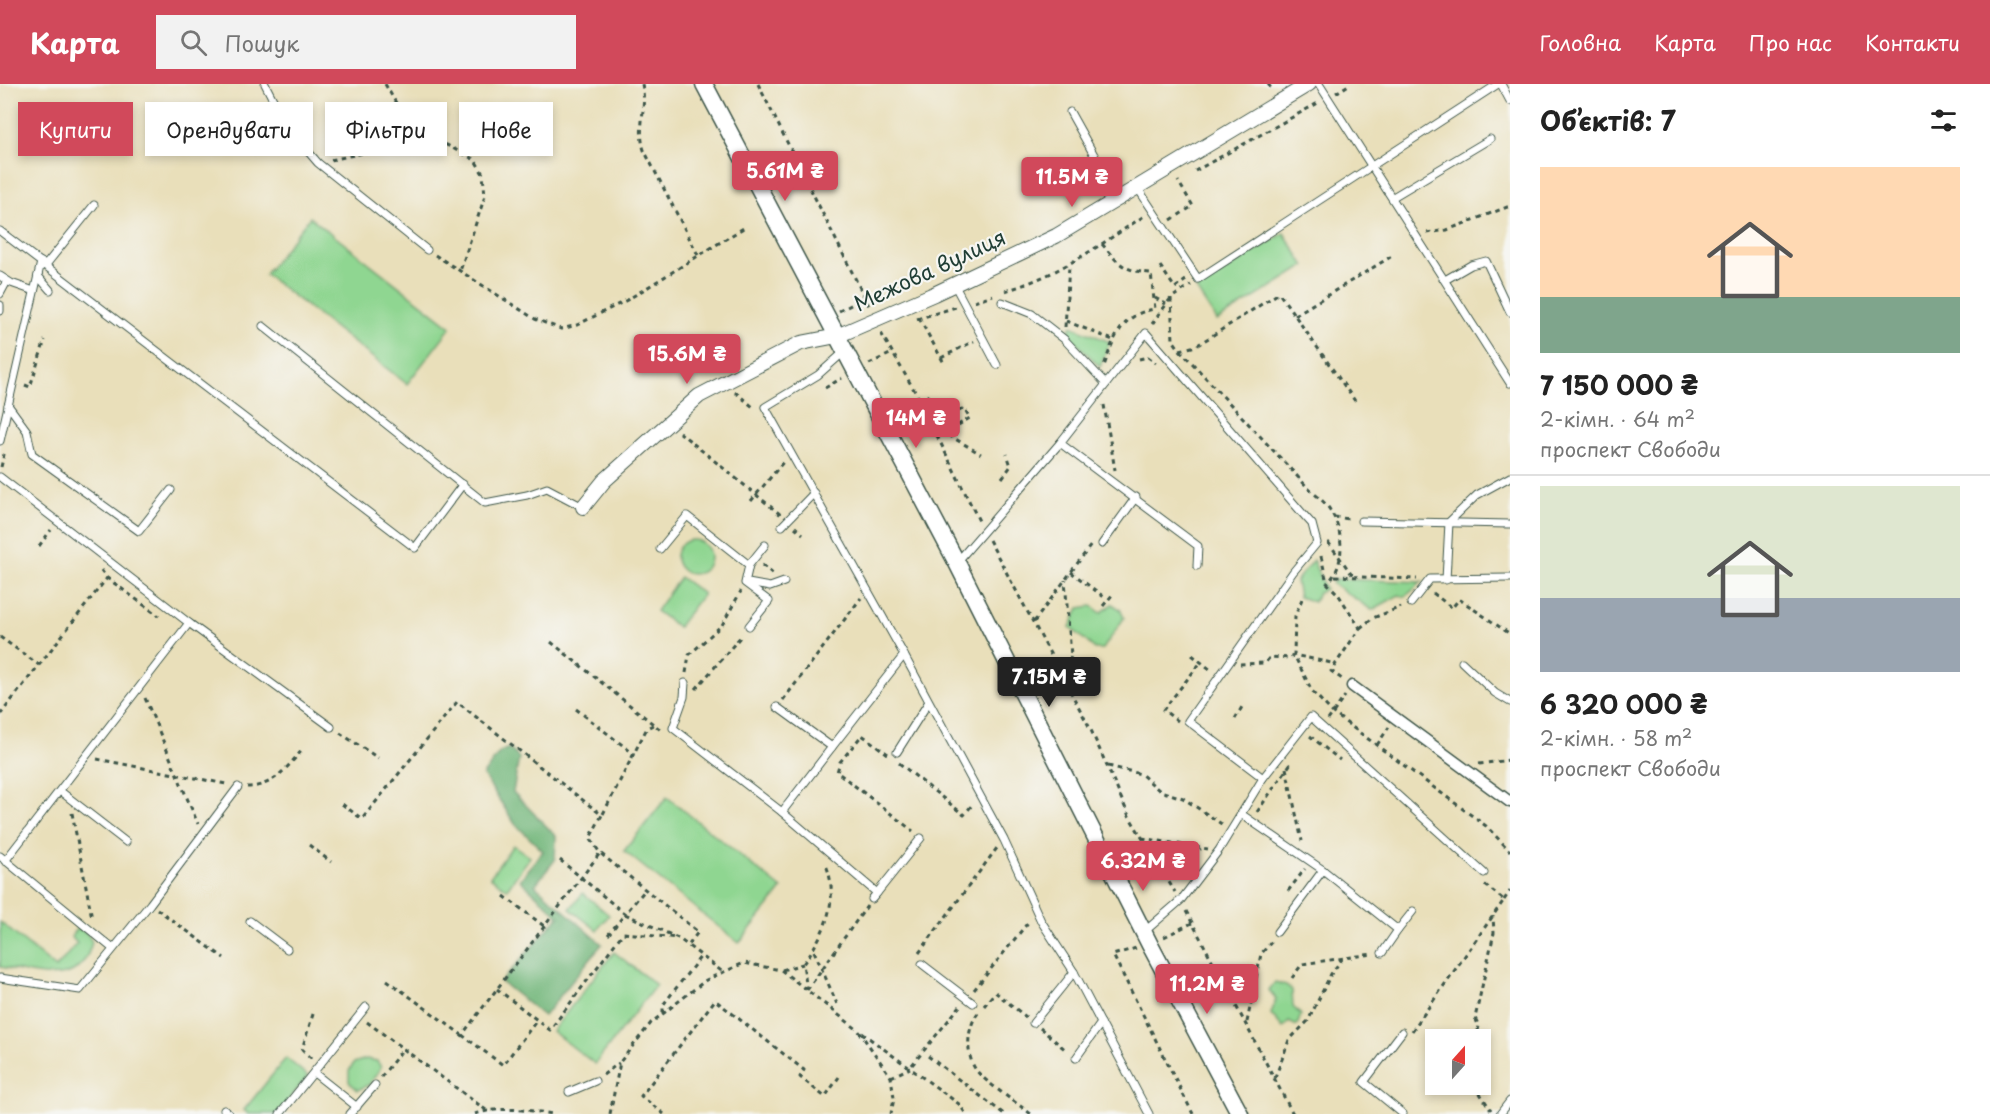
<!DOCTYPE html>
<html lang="uk">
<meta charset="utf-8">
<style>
:root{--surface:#fff;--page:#f2f2f2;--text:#222;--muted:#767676;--line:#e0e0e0;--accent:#d1495b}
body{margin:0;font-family:"Playpen Sans",sans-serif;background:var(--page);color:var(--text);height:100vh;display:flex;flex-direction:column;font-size:22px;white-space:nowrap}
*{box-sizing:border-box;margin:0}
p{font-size:20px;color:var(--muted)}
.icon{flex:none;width:33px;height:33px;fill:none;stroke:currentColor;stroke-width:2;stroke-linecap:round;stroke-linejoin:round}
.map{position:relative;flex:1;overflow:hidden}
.side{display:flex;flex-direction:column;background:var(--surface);width:480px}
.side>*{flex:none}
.hud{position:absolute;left:18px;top:18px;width:570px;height:54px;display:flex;gap:12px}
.needle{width:39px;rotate:21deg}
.controls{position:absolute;left:1425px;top:945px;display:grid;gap:12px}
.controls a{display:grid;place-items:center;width:66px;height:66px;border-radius:0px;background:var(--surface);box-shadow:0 3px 9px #0003;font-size:30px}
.price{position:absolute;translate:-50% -51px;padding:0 14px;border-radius:6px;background:var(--accent);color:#fff;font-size:20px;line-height:39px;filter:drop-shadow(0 2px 3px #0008)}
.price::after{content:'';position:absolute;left:50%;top:36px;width:18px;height:14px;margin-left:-9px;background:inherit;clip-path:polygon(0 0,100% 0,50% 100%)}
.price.current{background:#222;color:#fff}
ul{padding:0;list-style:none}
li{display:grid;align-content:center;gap:12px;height:318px;padding:0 30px}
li+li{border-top:2px solid var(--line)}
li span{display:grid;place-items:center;height:186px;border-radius:0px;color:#555}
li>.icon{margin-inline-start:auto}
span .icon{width:108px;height:108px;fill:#fffc;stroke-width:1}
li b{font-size:26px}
h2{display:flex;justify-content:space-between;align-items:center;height:72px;padding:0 30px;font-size:26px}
.pill{padding:0 21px;border-radius:0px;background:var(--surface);box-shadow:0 3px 9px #0003;font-size:21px;line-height:54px}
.pill.current{background:var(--accent);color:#fff}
header{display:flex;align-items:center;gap:36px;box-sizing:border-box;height:84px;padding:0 30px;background:var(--accent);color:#fff}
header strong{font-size:28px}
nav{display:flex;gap:33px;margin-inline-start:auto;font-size:21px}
.search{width:420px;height:54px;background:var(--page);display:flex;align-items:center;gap:15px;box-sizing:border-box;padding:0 21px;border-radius:0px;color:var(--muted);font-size:22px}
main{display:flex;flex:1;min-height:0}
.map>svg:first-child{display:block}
.green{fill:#8fd691;stroke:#578a62;stroke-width:1.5}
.forest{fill:#73b77b;stroke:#497a58;stroke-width:1.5}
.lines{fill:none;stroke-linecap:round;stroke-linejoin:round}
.service-casing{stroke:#3d5548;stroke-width:9}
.pedestrian-casing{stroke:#3d5548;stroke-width:13}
.minor-casing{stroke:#3d5548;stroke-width:16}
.tertiary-casing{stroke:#3d5548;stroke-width:19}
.path{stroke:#3d5548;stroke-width:3;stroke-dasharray:4.5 4.5;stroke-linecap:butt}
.service{stroke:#fff;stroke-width:7}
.pedestrian{stroke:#fff;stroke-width:10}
.minor{stroke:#fff;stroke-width:14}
.tertiary{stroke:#fff;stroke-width:16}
.labels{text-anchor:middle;stroke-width:4.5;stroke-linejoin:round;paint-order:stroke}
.street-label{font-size:21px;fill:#1f3d34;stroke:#f6f6f2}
</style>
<header>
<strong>Карта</strong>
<div class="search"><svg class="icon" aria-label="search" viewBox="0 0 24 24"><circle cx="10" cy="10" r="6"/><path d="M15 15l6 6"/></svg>Пошук</div>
<nav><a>Головна</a><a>Карта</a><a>Про нас</a><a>Контакти</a></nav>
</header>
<main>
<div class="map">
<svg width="1510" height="1030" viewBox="0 0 1510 1030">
<rect width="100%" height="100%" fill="#f6f6f2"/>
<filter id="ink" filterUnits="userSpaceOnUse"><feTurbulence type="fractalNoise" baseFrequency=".0167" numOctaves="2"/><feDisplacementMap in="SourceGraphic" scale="12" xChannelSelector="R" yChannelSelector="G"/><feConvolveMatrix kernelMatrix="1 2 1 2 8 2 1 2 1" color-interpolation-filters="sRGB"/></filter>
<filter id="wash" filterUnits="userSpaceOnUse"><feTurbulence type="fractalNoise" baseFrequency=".008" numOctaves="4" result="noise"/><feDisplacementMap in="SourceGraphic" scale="24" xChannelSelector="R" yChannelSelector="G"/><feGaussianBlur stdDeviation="1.35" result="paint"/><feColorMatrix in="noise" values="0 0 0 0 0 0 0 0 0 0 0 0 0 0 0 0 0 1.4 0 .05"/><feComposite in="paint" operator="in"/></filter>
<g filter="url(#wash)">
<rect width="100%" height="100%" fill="#e9dfba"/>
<g class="green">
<polygon points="310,133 451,243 407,300 265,190"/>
<polygon points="1284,149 1305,182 1217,237 1196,205"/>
<polygon points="1071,242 1110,258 1100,283 1068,250"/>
<circle cx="693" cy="473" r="17"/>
<polygon points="1313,476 1325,505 1318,509 1314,518 1299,513 1296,497"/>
<polygon points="680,493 703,510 678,543 656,527"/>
<polygon points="1336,495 1422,498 1405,513 1399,511 1372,526 1332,499"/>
<polygon points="1112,520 1120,525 1124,534 1103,565 1095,565 1070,543 1079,524 1092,522 1101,529"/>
<polygon points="667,713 782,805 739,859 624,767"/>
<polygon points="513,761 530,773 507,805 490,793"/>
<polygon points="583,809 609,831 597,846 570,825"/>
<path d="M0 838 56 884 77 859 71 853 78 844 87 849 92 858C80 908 37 889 0 883Z"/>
<polygon points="614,868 656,901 595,980 552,947"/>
<polygon points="1275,898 1286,901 1292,906 1293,923 1301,931 1297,942 1289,938 1283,944 1271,930 1276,915 1269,906"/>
<polygon points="286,974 308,992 277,1030 248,1030 244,1026"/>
<polygon points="366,975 377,977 381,983 370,1000 358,1006 349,998 349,987 354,979"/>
</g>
<polygon class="forest" points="509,664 519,674 513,708 556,752 555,776 535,801 602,860 544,932 501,898 559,832 520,796 543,767 515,740 483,691 500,668"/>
</g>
<g filter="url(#ink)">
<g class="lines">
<g class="service-casing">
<g id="service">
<polyline points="265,0 287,43 318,79 427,166"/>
<polyline points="1319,0 1510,299"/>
<polyline points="1501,0 1510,17"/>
<polyline points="1070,28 1118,114"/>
<polyline points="1137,103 1198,195 1498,0"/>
<polyline points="1393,113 1490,55"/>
<polyline points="0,147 415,464 463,400"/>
<polyline points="45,182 94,121"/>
<polyline points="0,192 11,199 34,207"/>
<polyline points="38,192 50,206"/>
<polyline points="1445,196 1471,181 1486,177 1510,228"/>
<polyline points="954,200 997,281"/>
<polyline points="0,210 7,197"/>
<polyline points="1002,218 1032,230 1064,255 1106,300"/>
<polyline points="0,221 0,227"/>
<polyline points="263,242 485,419 527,411 547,404 583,423"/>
<polyline points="845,267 818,291 765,323 904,571 1004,756 1041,837 1074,888 1149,1030"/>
<polyline points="8,321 27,347 32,370 139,447 171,406"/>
<polyline points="0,357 41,178"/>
<polyline points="1060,359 1198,462 1197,482"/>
<polyline points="0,393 189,539 331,643"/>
<polyline points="1361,437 1510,440"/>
<polyline points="782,442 814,409"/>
<polyline points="1102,460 1136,413"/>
<polyline points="660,465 687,432 749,481"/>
<polyline points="958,477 1060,359 1146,249 1303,430 1312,440 1317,459 1293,488 1188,637 1263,694"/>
<polyline points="1446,496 1449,438 1477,411 1510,393"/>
<polyline points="748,499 770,503 784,498"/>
<polyline points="1411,519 1430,495 1510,494"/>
<polyline points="749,542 769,517 745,499 749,481 765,461"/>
<polyline points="1462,578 1495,609 1510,618"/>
<polyline points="685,599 684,613 673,644 782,728"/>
<polyline points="777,623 832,663 904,571"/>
<polyline points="832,663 782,728 877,809 872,815"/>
<polyline points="897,668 928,619"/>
<polyline points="60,707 126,758"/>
<polyline points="1241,730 1323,786 1398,846 1413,827"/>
<polyline points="0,772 112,864"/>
<polyline points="5,777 189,539"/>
<polyline points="877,809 921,754"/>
<polyline points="250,837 287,865"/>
<polyline points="1144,848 1181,816 1219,766 1263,694 1311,633 1484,789"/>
<polyline points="1277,848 1323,786"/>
<polyline points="1382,869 1398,846"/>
<polyline points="922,880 973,919"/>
<polyline points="0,894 80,906 150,820 238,703"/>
<polyline points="1033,939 1074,888"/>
<polyline points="1402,948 1364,998 1403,1030"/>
<polyline points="1076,974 1101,939"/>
<polyline points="314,989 357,1023"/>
<polyline points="569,1008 595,997"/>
<polyline points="224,1026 229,1030"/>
<polyline points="280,1030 366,923"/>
<polyline points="350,1030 375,1001"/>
<polyline points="1500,1030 1510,1017"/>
</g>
</g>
<g class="pedestrian-casing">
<polyline id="pedestrian" points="1352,602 1510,718"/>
</g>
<g class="minor-casing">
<polyline id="minor" points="583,423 604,397 699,312 801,259 837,252 934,210 1056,152 1309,0"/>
</g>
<g class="tertiary-casing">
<polyline id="tertiary" points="704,0 957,479 1150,861 1240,1030"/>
</g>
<g class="path">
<polyline points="385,0 418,57"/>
<path d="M642 0C647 25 637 44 644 66L698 171"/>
<polyline points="758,0 870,224"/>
<polyline points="1268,0 1273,7"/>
<polyline points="1336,9 1350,0"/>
<polyline points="331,76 418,57 441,58 475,76 483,90 485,112 460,187"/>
<polyline points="1195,87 1318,19"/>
<polyline points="1171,136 1193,122 1178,97"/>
<polyline points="1427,149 1447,146 1510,122"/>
<path d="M1102 160C1119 180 1123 187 1151 189L1155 225C1122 230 1114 253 1104 282"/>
<polyline points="435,171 535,235 561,245 577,241 627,216 745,143"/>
<polyline points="1160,182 1175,204 1186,196"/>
<path d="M1005 207C1059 191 1097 163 1144 132"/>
<polyline points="1155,214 1166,220"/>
<path d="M1171 214 1173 256 1180 266 1310 406C1317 412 1325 418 1330 426 1344 446 1346 483 1327 499"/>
<polyline points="974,217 993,211"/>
<polyline points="839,227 865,214"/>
<polyline points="1295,231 1392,172"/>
<polyline points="919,234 944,279"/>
<polyline points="917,235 956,223"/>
<polyline points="1066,237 1113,256"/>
<polyline points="1152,240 1171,214 1191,201"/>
<polyline points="1065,243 1069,182"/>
<polyline points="881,249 917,311 979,437"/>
<polyline points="1180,266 1196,262 1279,209 1355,317"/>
<polyline points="941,274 974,257"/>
<polyline points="1139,275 1148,273 1156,279"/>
<polyline points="869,280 892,269"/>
<polyline points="25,301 30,303 45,256"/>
<polyline points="825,304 842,294"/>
<polyline points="735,308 753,323"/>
<polyline points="919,316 929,311"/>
<polyline points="1104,321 1115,386"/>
<polyline points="933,342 981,370"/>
<polyline points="940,344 943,336 964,324 970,334 946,348"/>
<polyline points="679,348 781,431"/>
<polyline points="1,383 5,366"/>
<polyline points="1002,394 1011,382 1007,370"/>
<polyline points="751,417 784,377"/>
<polyline points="1334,433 1350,435"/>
<polyline points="795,443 803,450"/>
<polyline points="989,456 1091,646 1129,732 1175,808"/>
<polyline points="1328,458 1354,493"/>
<polyline points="39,462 51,446"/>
<polyline points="1321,472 1327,499 1338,510 1360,544 1331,587 1342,595"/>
<polyline points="762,481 773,490"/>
<polyline points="101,486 107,494 159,532"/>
<polyline points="1071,488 1104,513"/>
<polyline points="1335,492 1417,495"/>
<polyline points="1433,509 1452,524 1459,515 1510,550"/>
<polyline points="1302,515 1295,532 1294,571 1336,580"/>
<polyline points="1103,522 1113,510"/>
<polyline points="1034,538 1091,461"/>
<polyline points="1360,544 1373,534 1401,523"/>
<polyline points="0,553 39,581"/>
<polyline points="551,558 662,647"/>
<polyline points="1192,571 1211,586"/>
<polyline points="1240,580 1265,579 1270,573 1290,574 1294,571 1312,607 1333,629 1486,742 1510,767"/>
<polyline points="686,589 689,571 722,541 741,507"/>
<polyline points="1065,595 1071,572 1065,496"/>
<polyline points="696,605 742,551"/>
<polyline points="145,614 198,740"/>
<polyline points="783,616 861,514"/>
<polyline points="576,625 634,670"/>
<polyline points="0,631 107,494"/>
<polyline points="1235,635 1242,623"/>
<polyline points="1328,636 1345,612"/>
<polyline points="1178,637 1163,626 1201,578"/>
<polyline points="340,649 378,674"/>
<polyline points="1310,652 1340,676"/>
<polyline points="1377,661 1389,643"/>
<polyline points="888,670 862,651 840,678 837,688 913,747"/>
<polyline points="97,675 226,700"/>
<polyline points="899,679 964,731 972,721"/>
<polyline points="1479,680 1510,676"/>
<polyline points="1108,682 1141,690 1160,707 1183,714 1223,741"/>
<polyline points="1286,684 1302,757"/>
<path d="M247 703C274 703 287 683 304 664"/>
<polyline points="342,720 362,735 457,618 602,731 590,754 600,769 698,848 688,862"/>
<polyline points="1257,728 1291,679"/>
<polyline points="72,729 92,834"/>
<polyline points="603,730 647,644 653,641"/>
<polyline points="1142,754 1208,765"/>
<polyline points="309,761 331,778"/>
<polyline points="560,776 625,830 645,806"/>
<polyline points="1160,786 1201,765"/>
<polyline points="1288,807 1305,785"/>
<polyline points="504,812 544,842"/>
<polyline points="1504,816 1510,807"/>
<polyline points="157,825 224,874"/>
<polyline points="1186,827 1293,1030"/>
<polyline points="608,851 625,830 678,854 724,889"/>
<polyline points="1164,853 1192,839"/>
<polyline points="1136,864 1113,871 1193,1030"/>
<polyline points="814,867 837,920"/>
<polyline points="919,869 997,764"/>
<polyline points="782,886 803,880"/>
<polyline points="1292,894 1302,880 1373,870"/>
<polyline points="387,896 462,951 600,769"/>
<polyline points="497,905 550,946 623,849 678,854"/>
<path d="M807 906 803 880C824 851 840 816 826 781"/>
<polyline points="807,906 867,822"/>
<polyline points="974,906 1030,836"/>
<polyline points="984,922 995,908 1026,933"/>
<polyline points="663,929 663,921 701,872"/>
<path d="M978 929C967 943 965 970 976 986 986 999 1017 1019 1031 1030"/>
<polyline points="367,938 486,1026"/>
<polyline points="1247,938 1261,870 1272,857"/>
<polyline points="1040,944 1067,967"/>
<polyline points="1412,947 1504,816 1484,800"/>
<polyline points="862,949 959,1020 966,1030"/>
<polyline points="462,951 503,981 537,936"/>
<polyline points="1476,956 1479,942 1475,934 1494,849 1493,832"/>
<polyline points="928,972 1004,1030"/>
<polyline points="311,974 302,965 314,927"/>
<polyline points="912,981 960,922"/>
<polyline points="603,991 619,979"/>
<polyline points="381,993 403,965"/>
<polyline points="891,993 910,984"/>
<polyline points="1275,994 1289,956 1308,937 1331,890 1342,875"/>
<polyline points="1480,1000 1479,1008 1491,1026"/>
<path d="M475 1030C500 1022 528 1026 553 1030"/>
<polyline points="610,1030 620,978 651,939 706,896 744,879 781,886 858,946 891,993 894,1014 891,1030"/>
<polyline points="664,1030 641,1012 715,916 804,986 800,993 825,1013 839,993"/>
</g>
<use href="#service" class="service"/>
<use href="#pedestrian" class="pedestrian"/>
<use href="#minor" class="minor"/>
<use href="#tertiary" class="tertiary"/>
</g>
</g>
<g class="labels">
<g class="street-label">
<text transform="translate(930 187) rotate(-25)" y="7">Межова вулиця</text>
</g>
</g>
</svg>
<div class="controls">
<a><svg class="needle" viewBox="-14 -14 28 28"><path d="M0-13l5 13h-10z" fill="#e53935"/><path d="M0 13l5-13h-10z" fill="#767676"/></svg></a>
</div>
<b class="price" style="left:785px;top:118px">5.61M ₴</b>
<b class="price" style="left:1072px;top:124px">11.5M ₴</b>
<b class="price" style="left:687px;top:301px">15.6M ₴</b>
<b class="price" style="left:916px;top:365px">14M ₴</b>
<b class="price current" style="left:1049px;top:624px">7.15M ₴</b>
<b class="price" style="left:1143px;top:808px">6.32M ₴</b>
<b class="price" style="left:1207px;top:931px">11.2M ₴</b>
<div class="hud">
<a class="pill current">Купити</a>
<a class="pill">Орендувати</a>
<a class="pill">Фільтри</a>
<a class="pill">Нове</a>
</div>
</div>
<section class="side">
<h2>Об’єктів: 7<svg class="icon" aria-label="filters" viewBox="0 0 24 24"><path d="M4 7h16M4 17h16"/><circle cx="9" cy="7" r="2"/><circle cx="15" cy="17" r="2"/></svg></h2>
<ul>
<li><span style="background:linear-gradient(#ffd9b3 70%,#7fa58c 0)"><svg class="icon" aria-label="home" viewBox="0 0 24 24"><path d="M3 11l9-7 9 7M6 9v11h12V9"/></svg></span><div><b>7 150 000 ₴</b><p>2-кімн. · 64 m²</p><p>проспект Свободи</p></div></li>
<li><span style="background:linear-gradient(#dfe7d0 60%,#9aa5b1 0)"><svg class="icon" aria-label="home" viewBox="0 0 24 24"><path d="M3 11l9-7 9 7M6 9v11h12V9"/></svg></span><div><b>6 320 000 ₴</b><p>2-кімн. · 58 m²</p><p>проспект Свободи</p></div></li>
</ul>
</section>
</main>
